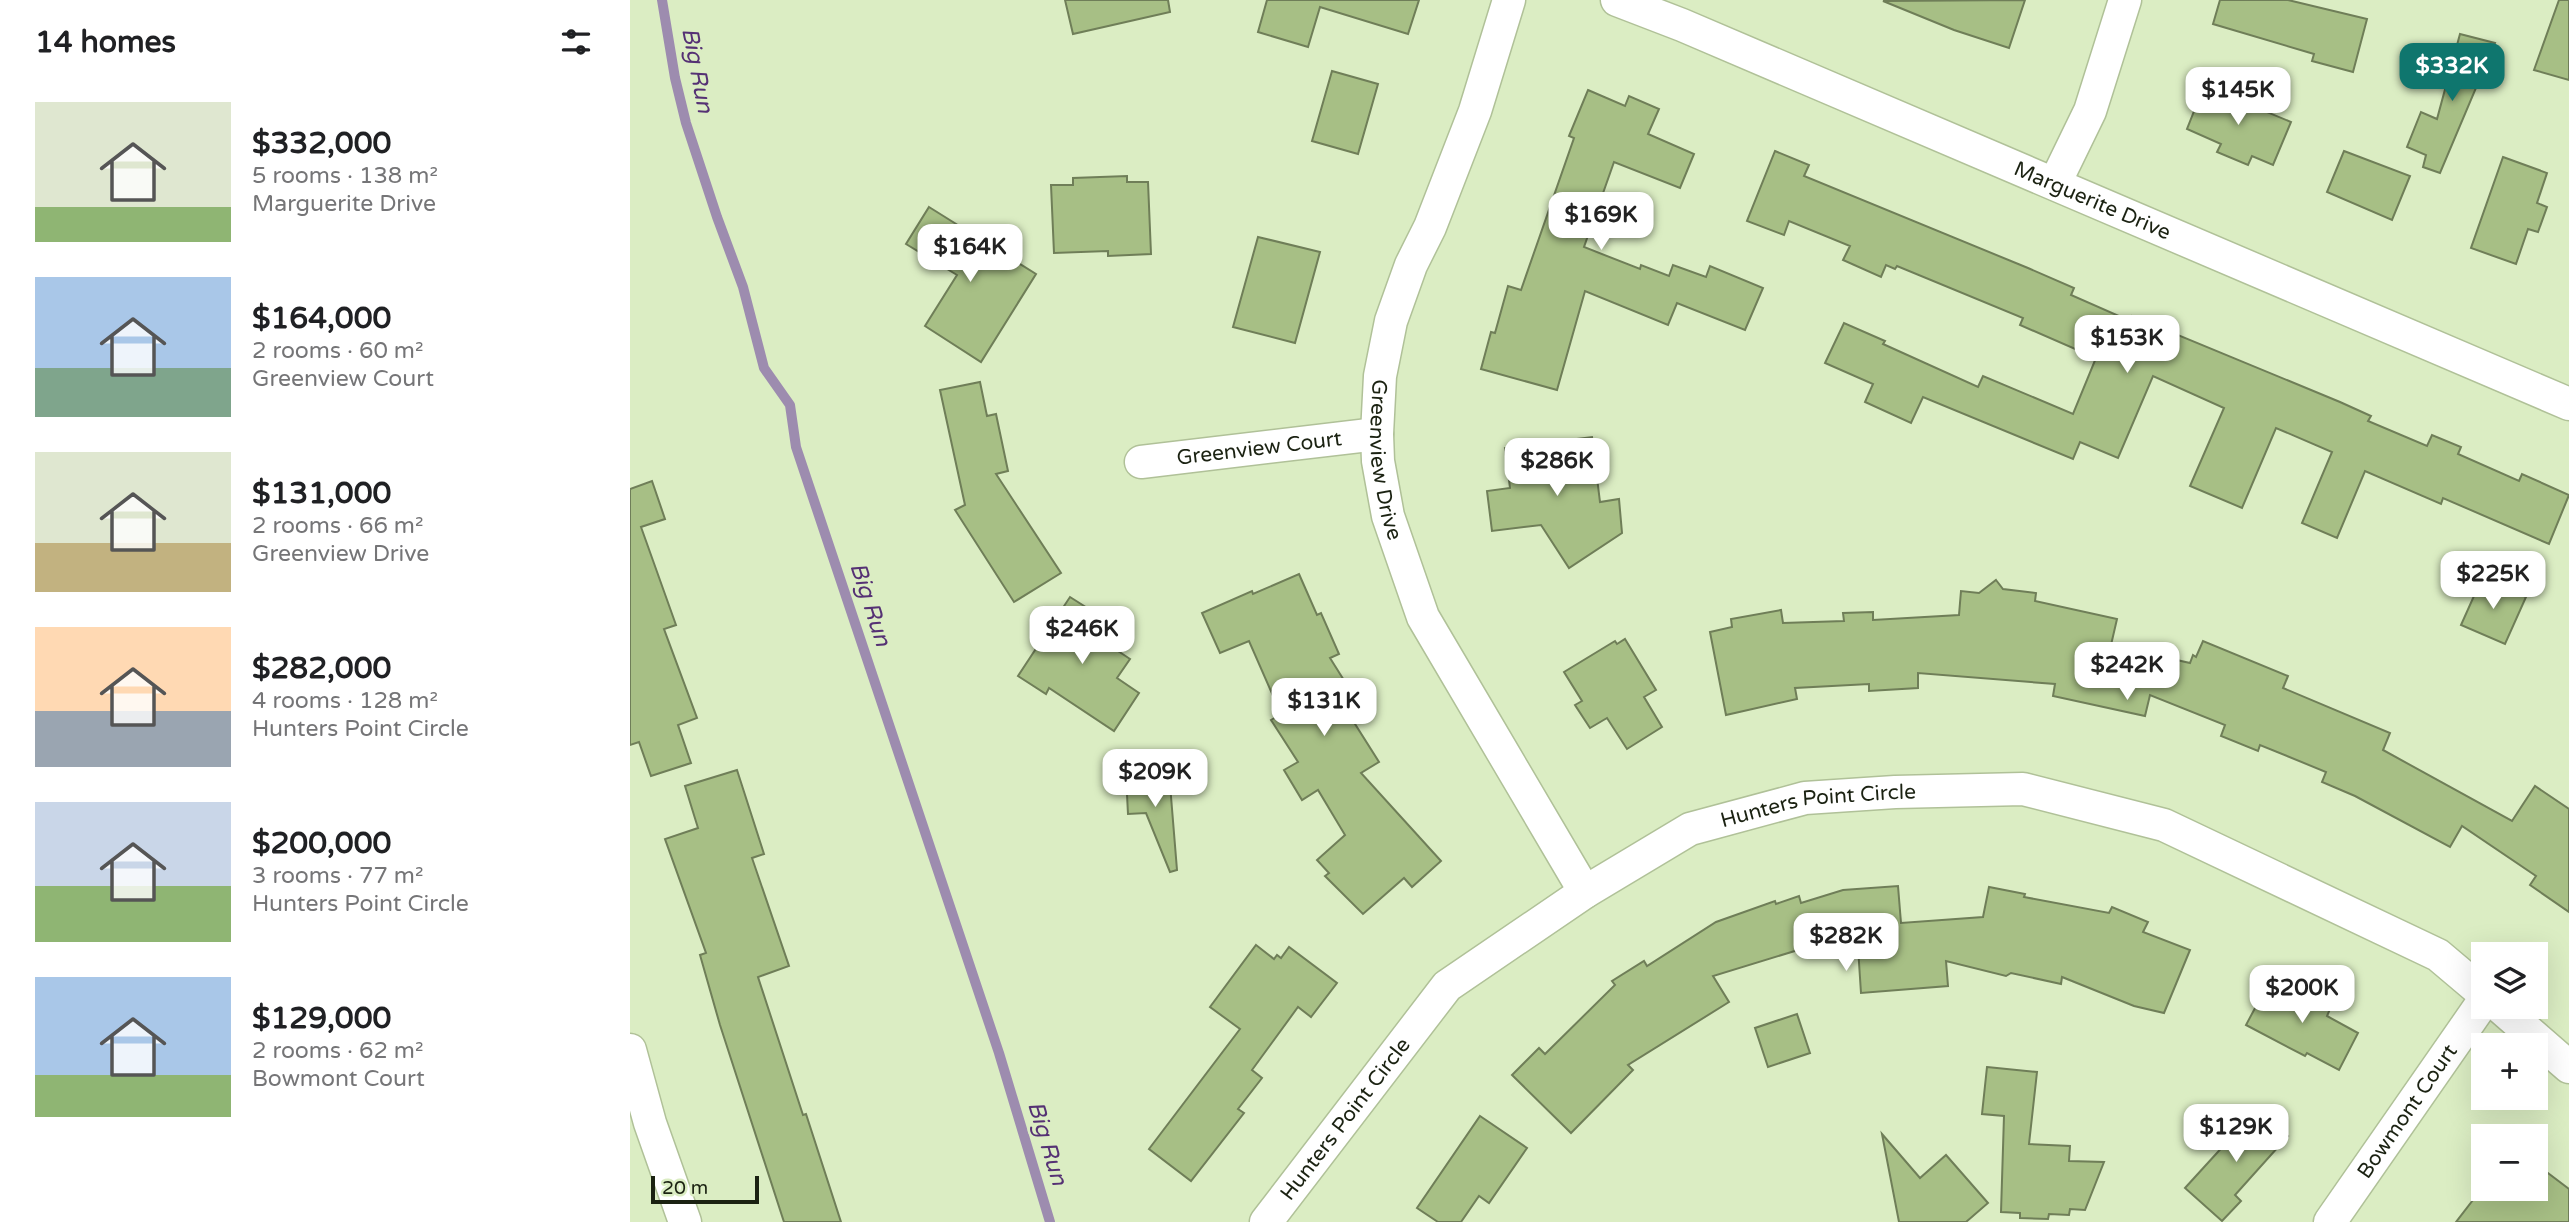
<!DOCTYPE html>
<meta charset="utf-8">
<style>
:root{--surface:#fff;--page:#f2f2f2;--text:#202124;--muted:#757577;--accent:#0f766e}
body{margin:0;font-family:"Varela Round",sans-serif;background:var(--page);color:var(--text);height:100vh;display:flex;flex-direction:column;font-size:26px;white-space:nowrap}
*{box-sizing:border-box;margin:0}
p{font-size:23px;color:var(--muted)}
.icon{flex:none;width:38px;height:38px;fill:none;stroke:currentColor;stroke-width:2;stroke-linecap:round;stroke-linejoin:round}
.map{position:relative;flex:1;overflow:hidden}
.details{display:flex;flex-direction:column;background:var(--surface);width:630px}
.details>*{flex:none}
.buttons{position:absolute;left:1841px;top:942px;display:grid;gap:14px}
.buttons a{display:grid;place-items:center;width:77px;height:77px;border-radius:0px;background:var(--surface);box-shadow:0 7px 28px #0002;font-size:35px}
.scale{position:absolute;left:21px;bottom:18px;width:108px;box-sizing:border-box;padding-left:7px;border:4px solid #1b2212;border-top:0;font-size:19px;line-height:24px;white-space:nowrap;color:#1b2212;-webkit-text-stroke:5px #dbedc3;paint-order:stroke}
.price{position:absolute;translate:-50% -60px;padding:0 16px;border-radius:14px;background:#fff;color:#222;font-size:23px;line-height:46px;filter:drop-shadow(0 2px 4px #0008)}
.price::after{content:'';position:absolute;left:50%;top:42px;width:21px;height:16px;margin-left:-10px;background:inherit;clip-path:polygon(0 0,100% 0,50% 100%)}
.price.current{background:var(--accent);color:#fff}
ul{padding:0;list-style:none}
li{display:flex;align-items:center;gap:21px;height:175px;padding:0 35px}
li span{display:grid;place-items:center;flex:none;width:196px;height:140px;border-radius:0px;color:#555}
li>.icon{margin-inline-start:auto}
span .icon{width:84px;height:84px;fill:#fffc;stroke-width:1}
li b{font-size:30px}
h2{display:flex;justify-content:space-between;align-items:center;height:84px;padding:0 35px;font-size:30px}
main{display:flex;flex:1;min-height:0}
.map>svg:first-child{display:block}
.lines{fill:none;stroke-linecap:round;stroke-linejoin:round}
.stream{stroke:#9d8caf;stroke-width:10}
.building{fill:#a7bf85;stroke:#6f7e58;stroke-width:2}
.street-casing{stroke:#b0c198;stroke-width:35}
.street{stroke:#fff;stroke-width:32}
.labels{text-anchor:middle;stroke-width:5;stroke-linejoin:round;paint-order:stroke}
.street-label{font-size:21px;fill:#1b2212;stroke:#dbedc3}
.water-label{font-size:23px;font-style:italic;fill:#553174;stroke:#dbedc3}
</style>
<main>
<section class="details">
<h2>14 homes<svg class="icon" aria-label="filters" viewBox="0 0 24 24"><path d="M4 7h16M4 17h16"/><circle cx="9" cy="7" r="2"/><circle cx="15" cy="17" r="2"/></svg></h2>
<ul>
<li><span style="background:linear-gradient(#dfe7d0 75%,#8fb573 0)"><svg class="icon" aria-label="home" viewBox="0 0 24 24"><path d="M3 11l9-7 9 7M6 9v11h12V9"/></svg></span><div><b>$332,000</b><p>5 rooms · 138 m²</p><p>Marguerite Drive</p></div></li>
<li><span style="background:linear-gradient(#a9c7e8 65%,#7fa58c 0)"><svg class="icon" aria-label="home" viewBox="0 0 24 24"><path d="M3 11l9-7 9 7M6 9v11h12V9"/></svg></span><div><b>$164,000</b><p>2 rooms · 60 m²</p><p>Greenview Court</p></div></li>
<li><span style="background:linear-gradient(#dfe7d0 65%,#c2b280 0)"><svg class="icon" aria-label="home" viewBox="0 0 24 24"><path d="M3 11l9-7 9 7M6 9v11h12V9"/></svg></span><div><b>$131,000</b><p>2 rooms · 66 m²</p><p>Greenview Drive</p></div></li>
<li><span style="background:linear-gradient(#ffd9b3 60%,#9aa5b1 0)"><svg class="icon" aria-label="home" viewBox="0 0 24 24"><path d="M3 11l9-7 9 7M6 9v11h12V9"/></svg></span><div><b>$282,000</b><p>4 rooms · 128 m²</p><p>Hunters Point Circle</p></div></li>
<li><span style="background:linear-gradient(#c9d6e8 60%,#8fb573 0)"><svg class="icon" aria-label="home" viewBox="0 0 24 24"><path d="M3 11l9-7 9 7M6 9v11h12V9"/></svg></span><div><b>$200,000</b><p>3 rooms · 77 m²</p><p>Hunters Point Circle</p></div></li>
<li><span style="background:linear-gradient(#a9c7e8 70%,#8fb573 0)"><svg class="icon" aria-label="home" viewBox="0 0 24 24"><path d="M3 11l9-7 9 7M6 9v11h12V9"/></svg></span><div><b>$129,000</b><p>2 rooms · 62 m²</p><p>Bowmont Court</p></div></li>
</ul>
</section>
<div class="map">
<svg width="1939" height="1222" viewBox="0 0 1939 1222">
<rect width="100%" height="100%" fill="#dbedc3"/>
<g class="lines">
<polyline class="stream" points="32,0 45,78 56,123 87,217 113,287 134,368 160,405 166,447 369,1053 420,1222"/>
</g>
<g class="building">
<polygon points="435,0 538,0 540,12 443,34"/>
<polygon points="637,0 789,0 778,34 690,7 678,47 628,32"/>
<polygon points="1395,0 1379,48 1324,30 1253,1"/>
<polygon points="1590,0 1658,0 1737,19 1723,72 1682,61 1684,54 1583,24"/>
<polygon points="1929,0 1939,0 1939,80 1904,70"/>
<polygon points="1830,34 1865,43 1810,173 1793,167 1796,155 1777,147 1791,112 1807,119"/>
<polygon points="702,71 748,84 728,154 682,141"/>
<polygon points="1574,86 1661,122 1643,165 1622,156 1618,165 1587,152 1591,144 1557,129"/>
<polygon points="958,90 995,106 999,96 1029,109 1018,134 1064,154 1050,188 984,162 954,247 1010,269 1011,265 1039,276 1043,265 1076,277 1080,266 1133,288 1115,330 1047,303 1038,325 955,291 927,390 851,369 861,332 865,333 878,286 891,290 944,138 939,136"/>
<polygon points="1145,151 1179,165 1174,176 1398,268 1444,288 1441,295 1500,321 1502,316 1710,402 1741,416 1738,421 1797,446 1802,435 1831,447 1828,454 1889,481 1892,474 1939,495 1919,544 1813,498 1811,504 1735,471 1707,538 1672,523 1702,452 1646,428 1612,508 1560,486 1594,408 1523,376 1488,458 1450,442 1443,459 1293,397 1281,423 1235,402 1243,384 1195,363 1214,323 1255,341 1253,344 1348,387 1353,376 1443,414 1466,358 1390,325 1393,318 1267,266 1265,269 1256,265 1251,277 1213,260 1220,246 1159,221 1154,235 1117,221"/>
<polygon points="1714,151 1780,176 1762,220 1697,192"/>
<polygon points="1873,157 1917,173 1907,203 1917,207 1908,232 1898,229 1886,264 1841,248"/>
<polygon points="497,176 497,182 518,182 521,254 478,256 478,251 424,253 421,185 443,185 443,178"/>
<polygon points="299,207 406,274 351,362 295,326 327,275 276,244"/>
<polygon points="628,237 690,252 665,343 603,327"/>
<polygon points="350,382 357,416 366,414 378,471 366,474 431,573 384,602 325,510 335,505 310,390"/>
<polygon points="962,437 970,502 989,499 992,533 939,568 911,525 862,531 857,491 880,488 875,448"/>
<polygon points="22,481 35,519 11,527 46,625 34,629 67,718 48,725 61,763 21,776 9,742 0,745 0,489"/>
<polygon points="669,574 687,615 691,613 709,654 700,658 732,709 720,716 749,762 731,773 811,861 782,887 774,878 733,914 695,876 699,873 687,860 715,835 688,790 672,800 654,770 668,762 641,720 651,714 619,641 590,653 572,613 622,591 623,594"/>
<polygon points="1852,578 1896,597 1875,644 1831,625"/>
<polygon points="1366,580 1373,589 1406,593 1405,601 1487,619 1481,645 1560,663 1563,655 1566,657 1573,641 1658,676 1653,688 1760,733 1753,750 1882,821 1905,786 1939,809 1939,912 1900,885 1906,876 1832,826 1820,847 1725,796 1692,782 1696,772 1630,745 1628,751 1591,736 1595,725 1520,695 1515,716 1423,696 1425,684 1288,673 1288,688 1239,691 1239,684 1165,688 1167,699 1096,715 1080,632 1102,627 1101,619 1151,610 1153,623 1214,621 1213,613 1243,612 1243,620 1329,615 1331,591 1349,593"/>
<polygon points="440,597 473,618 466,629 488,644 485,649 500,659 487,678 509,693 484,731 419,688 416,694 388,676"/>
<polygon points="995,639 1026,690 1014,697 1032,727 997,749 977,718 960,728 945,705 952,701 934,672 985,641 987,644"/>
<polygon points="107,770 134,854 122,858 159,966 128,977 173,1115 176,1114 211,1222 154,1222 90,1025 70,955 76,953 35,839 68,828 55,786"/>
<polygon points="539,772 547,870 540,872 516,813 498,814 496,775"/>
<polygon points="1268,886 1271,923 1353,917 1359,887 1395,894 1394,897 1479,913 1482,907 1518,922 1513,932 1560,950 1534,1013 1504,1006 1432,977 1431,984 1381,973 1376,976 1316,961 1318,986 1231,993 1227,932 1083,976 1099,1002 998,1065 1003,1070 941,1133 882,1075 909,1048 915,1054 985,985 982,981 1014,961 1017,966 1086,922 1145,901 1146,904 1169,896 1171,903 1213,890"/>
<polygon points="626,945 644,959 647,955 651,958 659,947 707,983 681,1017 668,1007 622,1070 632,1078 608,1109 614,1113 561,1181 519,1149 610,1029 580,1007"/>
<polygon points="1640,980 1700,1009 1697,1016 1728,1033 1709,1070 1677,1053 1675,1056 1616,1025"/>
<polygon points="1167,1014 1180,1053 1138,1067 1125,1028"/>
<polygon points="1357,1067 1407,1072 1399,1144 1440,1146 1439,1161 1474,1162 1455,1210 1440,1209 1439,1215 1419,1214 1418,1219 1390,1218 1390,1213 1371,1212 1374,1116 1352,1114"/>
<polygon points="1628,1108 1658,1136 1605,1195 1611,1201 1592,1221 1555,1188"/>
<polygon points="850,1116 897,1148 859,1203 849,1196 831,1222 808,1222 787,1208"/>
<polygon points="1252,1134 1290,1178 1316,1155 1358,1203 1336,1222 1269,1222"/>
<polygon points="1906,1164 1939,1189 1939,1222 1826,1222 1853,1187 1906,1188"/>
</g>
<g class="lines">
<g class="street-casing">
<g id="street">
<path id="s1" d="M879 0 845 111 800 227 781 265 761 321 750 376 747 434 748 461 758 516 793 617 955 892"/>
<path id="s2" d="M987 0 1052 25 1939 404"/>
<polyline points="1425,183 1460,111 1495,0"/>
<path id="s3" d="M511 462 747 434"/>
<polyline points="1869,1006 1939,1067"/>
<polyline points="0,1050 20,1123 55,1222"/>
<path id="s4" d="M636 1222 817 986 955 892 1060 829 1175 798 1265 792 1393 789 1534 825 1808 955 1853 993"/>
<path id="s5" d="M1700 1222 1853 1002"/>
</g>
</g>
<use href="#street" class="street"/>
</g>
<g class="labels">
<g class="street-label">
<text dy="7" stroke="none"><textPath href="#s2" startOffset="516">Marguerite Drive</textPath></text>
<text dy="7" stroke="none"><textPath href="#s3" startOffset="119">Greenview Court</textPath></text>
<text dy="7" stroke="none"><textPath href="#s1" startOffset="483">Greenview Drive</textPath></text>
<text dy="7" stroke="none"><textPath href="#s4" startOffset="718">Hunters Point Circle</textPath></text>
<text dy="7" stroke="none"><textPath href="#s5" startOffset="135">Bowmont Court</textPath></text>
<text dy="7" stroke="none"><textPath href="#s4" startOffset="130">Hunters Point Circle</textPath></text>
</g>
<g class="water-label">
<text transform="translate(68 70) rotate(79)" y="8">Big Run</text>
<text transform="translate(241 604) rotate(72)" y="8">Big Run</text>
<text transform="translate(418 1143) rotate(73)" y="8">Big Run</text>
</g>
</g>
</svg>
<div class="buttons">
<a><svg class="icon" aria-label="layers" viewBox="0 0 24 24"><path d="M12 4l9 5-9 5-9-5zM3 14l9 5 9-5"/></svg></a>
<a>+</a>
<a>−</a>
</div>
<div class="scale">20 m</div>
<b class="price current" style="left:1822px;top:103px">$332K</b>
<b class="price" style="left:1608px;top:127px">$145K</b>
<b class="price" style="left:971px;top:252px">$169K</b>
<b class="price" style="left:340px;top:284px">$164K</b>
<b class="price" style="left:1497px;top:375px">$153K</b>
<b class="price" style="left:927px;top:498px">$286K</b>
<b class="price" style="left:1863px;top:611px">$225K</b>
<b class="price" style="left:452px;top:666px">$246K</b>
<b class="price" style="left:1497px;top:702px">$242K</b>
<b class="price" style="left:694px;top:738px">$131K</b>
<b class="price" style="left:525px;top:809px">$209K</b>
<b class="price" style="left:1216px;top:973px">$282K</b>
<b class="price" style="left:1672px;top:1025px">$200K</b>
<b class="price" style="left:1606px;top:1164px">$129K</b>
</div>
</main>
